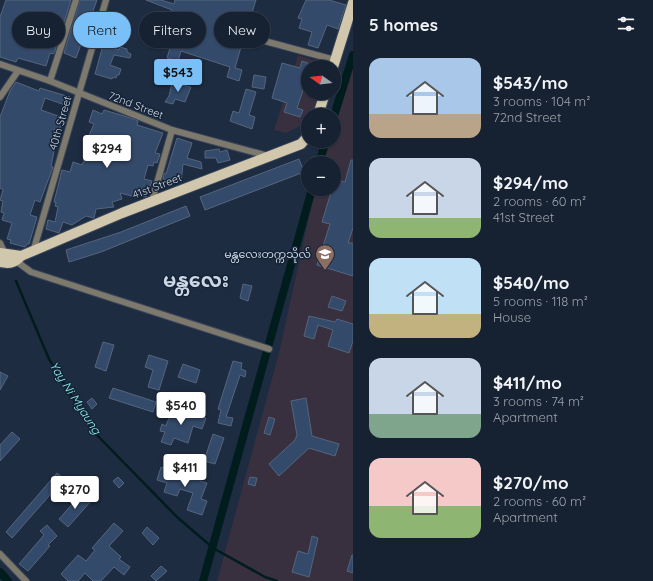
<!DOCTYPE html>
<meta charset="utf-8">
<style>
:root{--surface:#162131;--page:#232e3d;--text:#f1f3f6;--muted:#9ea3ab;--line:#353e4d;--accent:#79bff8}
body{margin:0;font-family:Quicksand,"Noto Sans Myanmar",sans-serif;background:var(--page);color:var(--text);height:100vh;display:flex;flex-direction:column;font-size:15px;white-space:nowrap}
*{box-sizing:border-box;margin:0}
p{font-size:13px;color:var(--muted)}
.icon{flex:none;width:22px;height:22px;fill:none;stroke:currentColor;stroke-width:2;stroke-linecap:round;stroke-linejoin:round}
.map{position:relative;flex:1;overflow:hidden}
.panel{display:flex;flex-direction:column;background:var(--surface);width:300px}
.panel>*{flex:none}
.top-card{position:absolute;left:12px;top:12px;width:281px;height:36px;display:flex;gap:8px}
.needle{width:26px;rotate:285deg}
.buttons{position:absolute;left:301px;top:60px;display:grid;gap:8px}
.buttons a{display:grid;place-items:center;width:40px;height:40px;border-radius:50%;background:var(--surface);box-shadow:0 1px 3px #0004,0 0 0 1px var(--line);font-size:20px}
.price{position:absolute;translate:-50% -34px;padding:0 9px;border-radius:4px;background:#fff;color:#222;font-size:13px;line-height:26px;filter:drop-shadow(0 1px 2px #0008)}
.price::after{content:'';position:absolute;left:50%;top:24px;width:12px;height:9px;margin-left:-6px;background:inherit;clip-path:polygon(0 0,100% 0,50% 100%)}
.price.selected{background:var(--accent);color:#111}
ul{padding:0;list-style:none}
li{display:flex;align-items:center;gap:12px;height:100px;padding:0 16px}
li span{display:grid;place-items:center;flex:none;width:112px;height:80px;border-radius:12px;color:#555}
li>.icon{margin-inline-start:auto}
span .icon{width:48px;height:48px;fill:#fffc;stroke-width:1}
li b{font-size:17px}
h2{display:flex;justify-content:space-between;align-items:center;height:48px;padding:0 16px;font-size:17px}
.tag{padding:0 14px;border-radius:18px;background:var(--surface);box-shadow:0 1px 3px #0004,0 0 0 1px var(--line);font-size:14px;line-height:36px}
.tag.selected{background:var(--accent);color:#111}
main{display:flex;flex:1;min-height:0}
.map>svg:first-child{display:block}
.education{fill:#382f3f}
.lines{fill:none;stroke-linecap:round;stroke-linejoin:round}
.stream{stroke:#001c1d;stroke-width:2.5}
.canal{stroke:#001c1d;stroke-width:8}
.building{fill:#344a6a;stroke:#55657d}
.minor-casing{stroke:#3a475b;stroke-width:8}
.primary-casing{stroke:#3a475b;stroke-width:12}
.minor{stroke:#7e796d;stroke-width:6}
.primary{stroke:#d0c7ad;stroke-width:10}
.labels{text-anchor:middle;stroke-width:3;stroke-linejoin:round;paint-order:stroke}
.street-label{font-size:11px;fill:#ccd5e3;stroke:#152337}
.poi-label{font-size:11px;fill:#ccd5e3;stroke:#152337;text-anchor:end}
.water-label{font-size:12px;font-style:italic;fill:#92f1f1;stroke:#152337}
.town-label{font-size:19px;font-weight:bold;fill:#ccd5e3;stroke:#152337}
</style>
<main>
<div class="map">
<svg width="353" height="581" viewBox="0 0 353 581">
<rect width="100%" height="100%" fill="#1e2c41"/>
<g class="education">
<polygon points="353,48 353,581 217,581 279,353 315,189 334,189 334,163 321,163 326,141 334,141 334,115"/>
<polygon points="298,55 332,67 308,67 308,93 324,93 316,115 308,115 308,122 286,133 274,130"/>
</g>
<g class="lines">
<polyline class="stream" points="16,281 49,359 92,430 177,517 213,548 265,577 277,581"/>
<g class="canal">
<polyline points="334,116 353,55"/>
<polyline points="319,163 326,141"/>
<polyline points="0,572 8,581"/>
<polyline points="203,581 312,189"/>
</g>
</g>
<g class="building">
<polygon points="6,0 71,0 55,51 53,54 50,53 46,66 18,58 16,62 0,57 0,17"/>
<polygon points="80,0 97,0 76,58 64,53"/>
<polygon points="146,0 161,0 174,4 175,0 256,0 246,32 242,35 243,40 235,68 242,70 239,81 227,77 230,67 181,51 178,61 167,58 170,48 161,44 172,10"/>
<polygon points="306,0 329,0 346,5 338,29 327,25 318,48 308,45 312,32 299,28 302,19 298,18"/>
<polygon points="103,45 119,50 120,47 127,49 127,52 131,54 130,58 114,55 110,65 121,69 119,75 117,75 116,78 113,77 112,79 95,74"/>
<polygon points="302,61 308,63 308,76 297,108 303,110 300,117 284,112 287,103 272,98 282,63 300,68"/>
<polygon points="254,75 266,77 264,89 252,87"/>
<polygon points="16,82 39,91 40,88 70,97 68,106 45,98 41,110 64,118 59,131 54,129 50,141 54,142 53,146 55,146 51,167 53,167 40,202 35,200 30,215 37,217 29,244 27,244 25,247 10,243 11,240 7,239 12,223 2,220 4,213 1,212 3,201 0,200 3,190 0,188 0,117 10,91"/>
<polygon points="172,83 191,87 185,102 175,99 173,104 165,102 169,96"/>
<polygon points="246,89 256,92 249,115 255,117 252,129 230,121 233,111 239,113"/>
<polygon points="93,110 102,114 104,110 131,118 138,121 137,125 163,133 155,153 160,154 157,163 154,162 153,166 148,165 144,179 152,181 146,197 137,195 136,197 120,193 122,199 112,202 114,207 96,209 94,218 86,216 72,225 63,222 59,233 46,229 48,220 55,222 58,207 55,206 56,202 54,202 62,170 70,172 73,162 82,165 86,156 88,156 92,144 86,142 94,124 89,122"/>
<polygon points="177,138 192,143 187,158 201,162 202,169 183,164 181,182 163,179 164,173 166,174"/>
<polygon points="219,149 220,152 227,150 230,160 218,163 216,158 205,158 205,151"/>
<polygon points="299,159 304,172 205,210 200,197"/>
<polygon points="351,160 353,160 353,228 348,243 353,243 353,276 317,265 330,224 322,222 332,189 334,189 335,179 345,182"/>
<polygon points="186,206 190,216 101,252 69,262 66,250 121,232"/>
<polygon points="243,284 252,286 248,301 240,298"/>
<polygon points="332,296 346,301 342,311 328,307"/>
<polygon points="309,316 335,322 337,319 353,324 353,341 349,353 328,346 333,330 318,325 314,339 304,336"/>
<polygon points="103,342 114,345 106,371 95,367"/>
<polygon points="149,355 168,361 159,390 148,387 153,370 145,367"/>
<polygon points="233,361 242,363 241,369 246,371 245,377 240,375 226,417 233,418 231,426 218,423 221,410 218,409"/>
<polygon points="183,364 200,370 196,383 178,377"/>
<polygon points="0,372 8,376 0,390"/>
<polygon points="113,388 156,402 153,412 109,398"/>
<polygon points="92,398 97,404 92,409 87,402"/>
<polygon points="306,398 312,436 339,444 335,456 309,448 279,476 269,464 295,440 297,435 291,401"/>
<polygon points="173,407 206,418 202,429 193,426 188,443 174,438 171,445 161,442 165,432 160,431 162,424 166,426"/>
<polygon points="269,417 275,419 270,435 264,433"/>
<polygon points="12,432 20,439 0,461 0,445"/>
<polygon points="213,434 224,438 215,464 204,461"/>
<polygon points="161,467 192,478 194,472 202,475 200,481 207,483 201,499 207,501 202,515 187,510 193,493 180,489 177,496 164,492 167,483 157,480"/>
<polygon points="57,473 64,479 12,538 6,532"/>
<polygon points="118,477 124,483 119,488 113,481"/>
<polygon points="250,477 257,478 255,486 248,484"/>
<polygon points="82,493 91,501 68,527 59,519"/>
<polygon points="114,523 123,531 109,546 121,557 119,559 130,567 124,575 114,567 101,581 93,581 85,573 78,581 68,581 61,574 78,555 86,561 95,550 92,548"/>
<polygon points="47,525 57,536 48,545 50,546 28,571 19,564 44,535 40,531"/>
<polygon points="147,527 159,538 153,545 142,533"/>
<polygon points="312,536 318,538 309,577 292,572 298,551 308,554"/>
<polygon points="352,555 353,555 353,573 347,571"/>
<polygon points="161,566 167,571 156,581 151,576"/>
</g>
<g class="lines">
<g class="minor-casing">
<g id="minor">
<polyline points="246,36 335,60"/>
<polyline points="0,64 50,81 172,130 268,156"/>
<polyline points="50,81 76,0"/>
<polyline points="0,97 18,71"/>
<polyline points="152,201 172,130"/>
<polyline points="0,243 5,254"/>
<polyline points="33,252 106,0"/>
<polyline points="16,261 31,272 269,349"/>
<polyline points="0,554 26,581"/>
</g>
</g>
<g class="primary-casing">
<g id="primary">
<polyline points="333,67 353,3"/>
<polyline points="318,115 325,93"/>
<polyline points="0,253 21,256"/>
<path d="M0 262C9 264 15 263 21 256L122 213 301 144 308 136"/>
</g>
</g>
<use href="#minor" class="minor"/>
<use href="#primary" class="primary"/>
</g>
<defs>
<g id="university-pin" transform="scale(1)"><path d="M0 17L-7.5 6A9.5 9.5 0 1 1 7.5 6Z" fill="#8d6e63" stroke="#152337"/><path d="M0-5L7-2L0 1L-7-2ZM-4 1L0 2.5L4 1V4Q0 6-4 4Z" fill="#fff"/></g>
</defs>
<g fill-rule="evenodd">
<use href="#university-pin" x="325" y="254"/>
</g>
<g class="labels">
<g class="street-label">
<text transform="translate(136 105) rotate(21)" y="4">72nd Street</text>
<text transform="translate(60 123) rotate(-74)" y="4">40th Street</text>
<text transform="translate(157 186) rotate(-21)" y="4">41st Street</text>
</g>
<g class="poi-label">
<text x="311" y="258">မန္တလေးတက္ကသိုလ်</text>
</g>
<g class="water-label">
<text transform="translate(75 398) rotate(57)" y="4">Yay Ni Myaung</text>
</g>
<g class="town-label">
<text x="196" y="287">မန္တလေး</text>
</g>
</g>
</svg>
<div class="buttons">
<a><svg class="needle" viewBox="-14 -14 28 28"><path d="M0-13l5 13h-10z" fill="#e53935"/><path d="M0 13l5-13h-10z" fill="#9ea3ab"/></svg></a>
<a>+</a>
<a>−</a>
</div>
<b class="price selected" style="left:178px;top:93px">$543</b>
<b class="price" style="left:107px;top:169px">$294</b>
<b class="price" style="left:181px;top:426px">$540</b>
<b class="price" style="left:185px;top:488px">$411</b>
<b class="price" style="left:75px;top:510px">$270</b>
<div class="top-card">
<a class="tag">Buy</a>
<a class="tag selected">Rent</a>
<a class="tag">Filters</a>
<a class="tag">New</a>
</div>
</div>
<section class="panel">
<h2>5 homes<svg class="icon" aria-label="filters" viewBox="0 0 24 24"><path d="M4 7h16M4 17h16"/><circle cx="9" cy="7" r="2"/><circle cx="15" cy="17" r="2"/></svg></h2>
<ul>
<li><span style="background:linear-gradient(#a9c7e8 70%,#b9a48a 0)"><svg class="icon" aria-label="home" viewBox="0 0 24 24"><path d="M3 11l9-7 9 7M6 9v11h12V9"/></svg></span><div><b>$543/mo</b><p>3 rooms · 104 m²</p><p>72nd Street</p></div></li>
<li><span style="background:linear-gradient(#c9d6e8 75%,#8fb573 0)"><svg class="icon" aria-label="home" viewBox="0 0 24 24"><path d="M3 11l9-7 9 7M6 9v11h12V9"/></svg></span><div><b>$294/mo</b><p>2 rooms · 60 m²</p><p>41st Street</p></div></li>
<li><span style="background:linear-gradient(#bfe0f5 70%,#c2b280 0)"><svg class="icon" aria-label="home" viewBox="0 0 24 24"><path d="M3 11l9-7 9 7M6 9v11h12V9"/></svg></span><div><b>$540/mo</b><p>5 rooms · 118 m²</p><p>House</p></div></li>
<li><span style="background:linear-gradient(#c9d6e8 70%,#7fa58c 0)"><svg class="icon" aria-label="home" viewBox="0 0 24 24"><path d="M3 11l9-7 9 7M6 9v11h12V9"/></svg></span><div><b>$411/mo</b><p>3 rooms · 74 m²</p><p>Apartment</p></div></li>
<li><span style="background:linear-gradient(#f6c9c9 60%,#8fb573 0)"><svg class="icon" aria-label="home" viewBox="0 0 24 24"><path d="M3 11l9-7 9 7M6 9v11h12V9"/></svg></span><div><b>$270/mo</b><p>2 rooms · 60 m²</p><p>Apartment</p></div></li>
</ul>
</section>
</main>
